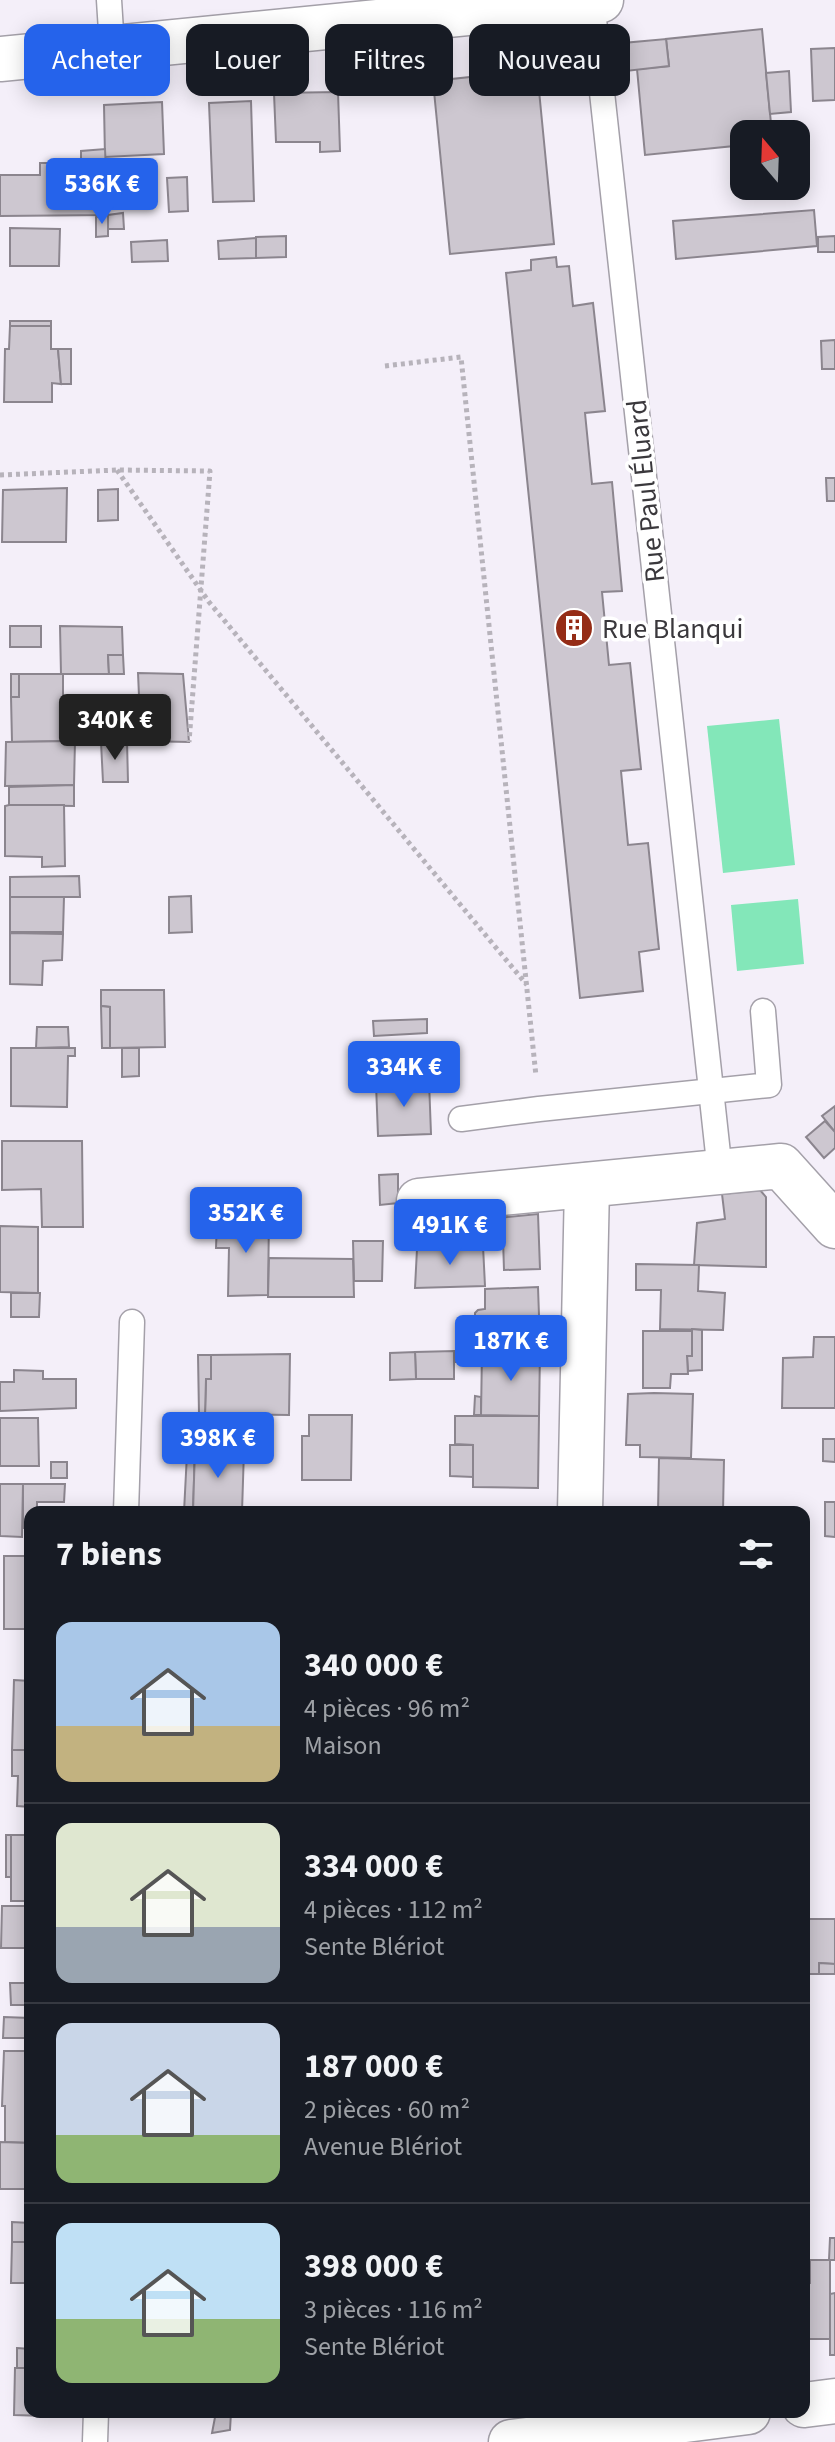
<!DOCTYPE html>
<html lang="fr">
<meta charset="utf-8">
<style>
:root{--surface:#171b24;--page:#242831;--text:#f1f3f6;--muted:#9ea1a6;--line:#363941;--accent:#2563eb}
body{margin:0;font-family:"Source Sans 3",sans-serif;background:var(--page);color:var(--text);height:100vh;display:flex;flex-direction:column;font-size:30px;white-space:nowrap}
*{box-sizing:border-box;margin:0}
p{font-size:26px;color:var(--muted)}
.icon{flex:none;width:44px;height:44px;fill:none;stroke:currentColor;stroke-width:2;stroke-linecap:round;stroke-linejoin:round}
.map{position:relative;flex:1;overflow:hidden}
.panel{position:absolute;left:24px;top:1506px;width:786px;height:912px;display:flex;flex-direction:column;background:var(--surface);border-radius:16px;box-shadow:0 4px 20px #0003}
.panel>*{flex:none}
.banner{position:absolute;left:24px;top:24px;width:788px;height:72px;display:flex;gap:16px}
.needle{width:52px;rotate:341deg}
.tools{position:absolute;left:730px;top:120px;display:grid;gap:16px}
.tools a{display:grid;place-items:center;width:80px;height:80px;border-radius:16px;background:var(--surface);box-shadow:0 4px 20px #0003;font-size:40px}
.price{position:absolute;translate:-50% -68px;padding:0 18px;border-radius:8px;background:var(--accent);color:#fff;font-size:26px;line-height:52px;filter:drop-shadow(0 2px 4px #0008)}
.price::after{content:'';position:absolute;left:50%;top:48px;width:24px;height:18px;margin-left:-12px;background:inherit;clip-path:polygon(0 0,100% 0,50% 100%)}
.price.current{background:#222;color:#fff}
ul{padding:0;list-style:none}
li{display:flex;align-items:center;gap:24px;height:200px;padding:0 32px}
li+li{border-top:2px solid var(--line)}
li span{display:grid;place-items:center;flex:none;width:224px;height:160px;border-radius:16px;color:#555}
li>.icon{margin-inline-start:auto}
span .icon{width:96px;height:96px;fill:#fffc;stroke-width:1}
li b{font-size:34px}
h2{display:flex;justify-content:space-between;align-items:center;height:96px;padding:0 32px;font-size:34px}
.chip{padding:0 28px;border-radius:16px;background:var(--surface);box-shadow:0 4px 20px #0003;font-size:28px;line-height:72px}
.chip.current{background:var(--accent);color:#fff}
.map>svg:first-child{display:block}
.green{fill:#83e7b9}
.building{fill:#cdc7d0;stroke:#8b858e;stroke-width:2}
.lines{fill:none;stroke-linecap:round;stroke-linejoin:round}
.lane-casing{stroke:#a4a0a9;stroke-width:27}
.street-casing{stroke:#a4a0a9;stroke-width:47}
.secondary-casing{stroke:#a4a0a9;stroke-width:47}
.path{stroke:#b7b3bb;stroke-width:5;stroke-dasharray:4 4;stroke-linecap:butt}
.lane{stroke:#fff;stroke-width:24}
.street{stroke:#fff;stroke-width:44}
.secondary{stroke:#fff;stroke-width:44}
.labels{text-anchor:middle;stroke-width:7;stroke-linejoin:round;paint-order:stroke}
.street-label{font-size:28px;fill:#3a383c;stroke:#fff}
.poi-label{font-size:28px;fill:#3a383c;stroke:#fff;text-anchor:start}
</style>
<div class="map">
<svg width="835" height="2442" viewBox="0 0 835 2442">
<rect width="100%" height="100%" fill="#f4eff9"/>
<g class="green">
<polygon points="779,719 795,865 723,873 707,726"/>
<polygon points="798,899 804,964 737,971 731,905"/>
</g>
<g class="building">
<polygon points="762,29 772,134 744,134 744,145 645,155 637,69 669,66 666,39"/>
<polygon points="666,39 669,66 626,71 623,43"/>
<polygon points="835,48 835,100 813,101 811,49"/>
<polygon points="537,70 554,244 450,254 433,81"/>
<polygon points="789,71 791,112 770,114 766,73"/>
<polygon points="338,92 340,151 320,152 320,142 276,142 274,93"/>
<polygon points="251,101 254,201 213,202 209,103"/>
<polygon points="162,102 164,154 105,157 104,105"/>
<polygon points="105,149 108,215 0,216 0,175 40,175 40,163 81,163 81,151"/>
<polygon points="187,177 188,211 169,212 167,178"/>
<polygon points="814,210 817,246 676,259 673,221"/>
<polygon points="123,213 124,229 108,229 108,215"/>
<polygon points="108,215 108,236 96,237 96,217"/>
<polygon points="10,228 60,229 59,266 10,266"/>
<polygon points="286,236 286,257 256,258 256,237"/>
<polygon points="835,236 835,252 818,252 818,237"/>
<polygon points="256,238 256,258 219,259 218,241"/>
<polygon points="167,240 168,261 132,262 131,242"/>
<polygon points="556,257 557,267 569,266 573,306 593,303 605,411 585,413 592,484 612,482 622,591 602,592 609,665 630,663 641,769 621,771 628,845 648,843 659,949 639,952 643,991 580,998 506,273 531,270 531,260"/>
<rect x="10" y="321" width="41" height="5"/>
<polygon points="10,326 51,326 51,349 58,349 61,384 52,383 52,402 4,402 5,349 9,349"/>
<polygon points="835,340 835,369 822,369 821,341"/>
<polygon points="58,349 71,349 71,384 61,384"/>
<polygon points="826,478 835,478 835,501 827,501"/>
<polygon points="67,488 66,542 2,542 3,490"/>
<polygon points="118,489 118,520 98,521 98,490"/>
<rect x="10" y="626" width="31" height="21"/>
<polygon points="60,626 122,627 123,655 108,655 109,674 61,674"/>
<polygon points="108,655 123,655 124,674 109,674"/>
<polygon points="138,673 183,674 189,742 141,741"/>
<rect x="11" y="674" width="8" height="23"/>
<polygon points="19,674 63,674 63,741 12,742 11,697 19,697"/>
<polygon points="75,741 74,785 5,786 6,742"/>
<polygon points="127,741 128,782 103,782 101,742"/>
<polygon points="74,785 74,806 9,805 9,787"/>
<polygon points="9,805 64,805 65,866 42,867 42,857 5,856 5,806"/>
<polygon points="79,876 80,897 10,897 10,877"/>
<polygon points="191,896 192,932 169,933 169,897"/>
<polygon points="10,897 64,897 63,932 10,932"/>
<polygon points="10,933 63,934 62,960 43,961 42,985 10,984"/>
<polygon points="101,990 164,990 165,1047 110,1048 110,1007 101,1006"/>
<polygon points="101,1006 110,1007 110,1048 102,1048"/>
<polygon points="427,1019 427,1033 374,1036 373,1021"/>
<polygon points="37,1027 68,1027 69,1047 36,1048"/>
<polygon points="11,1048 75,1048 75,1056 68,1056 67,1107 11,1106"/>
<polygon points="122,1048 139,1048 139,1076 122,1077"/>
<polygon points="429,1081 431,1134 378,1136 376,1084"/>
<polygon points="835,1106 835,1132 822,1116"/>
<polygon points="825,1121 835,1132 835,1148 824,1158 806,1137"/>
<polygon points="2,1141 82,1141 83,1227 42,1227 41,1189 2,1190"/>
<polygon points="398,1174 398,1203 380,1205 379,1175"/>
<polygon points="760,1190 766,1197 766,1267 694,1265 697,1223 725,1219 722,1194"/>
<polygon points="538,1214 540,1269 504,1270 503,1239 490,1240 489,1219"/>
<polygon points="269,1217 268,1295 228,1296 229,1248 216,1248 217,1221"/>
<polygon points="0,1226 38,1227 38,1293 0,1292"/>
<polygon points="353,1241 383,1241 382,1281 354,1281"/>
<polygon points="483,1246 485,1286 415,1288 417,1249"/>
<polygon points="269,1258 353,1259 354,1297 268,1297"/>
<polygon points="636,1264 699,1265 698,1291 725,1293 723,1330 660,1329 661,1290 636,1290"/>
<polygon points="538,1287 540,1344 486,1345 486,1326 478,1326 475,1322 475,1313 478,1310 485,1309 485,1289"/>
<polygon points="11,1293 40,1293 39,1317 11,1317"/>
<polygon points="692,1329 702,1330 702,1370 688,1371 687,1356 692,1356"/>
<polygon points="643,1331 692,1331 692,1356 687,1356 688,1374 671,1374 670,1388 643,1388"/>
<polygon points="814,1337 835,1337 835,1408 782,1408 783,1358 813,1357"/>
<polygon points="540,1350 539,1416 481,1415 482,1351"/>
<polygon points="454,1351 454,1379 416,1379 415,1352"/>
<polygon points="454,1351 465,1351 464,1362 455,1362"/>
<polygon points="415,1352 416,1379 390,1380 390,1353"/>
<polygon points="290,1354 289,1415 205,1414 206,1379 211,1379 211,1355"/>
<polygon points="198,1355 211,1355 211,1379 206,1379 205,1414 199,1414"/>
<polygon points="14,1370 43,1371 43,1379 76,1379 76,1408 0,1411 0,1382 14,1382"/>
<polygon points="654,1393 693,1394 691,1458 640,1457 640,1445 626,1445 628,1394"/>
<polygon points="475,1396 481,1397 481,1415 474,1415"/>
<polygon points="309,1415 352,1415 351,1480 302,1480 302,1436 309,1436"/>
<polygon points="455,1416 539,1416 538,1488 473,1487 473,1445 455,1444"/>
<polygon points="0,1418 38,1418 39,1466 0,1466"/>
<polygon points="188,1434 244,1435 244,1450 195,1448 193,1512 184,1512"/>
<polygon points="823,1439 835,1439 835,1462 823,1461"/>
<polygon points="450,1445 473,1445 473,1477 450,1476"/>
<polygon points="195,1448 244,1450 242,1512 193,1512"/>
<polygon points="659,1458 724,1460 723,1512 658,1512"/>
<rect x="51" y="1462" width="16" height="16"/>
<polygon points="0,1484 23,1484 22,1537 0,1536"/>
<polygon points="23,1484 65,1484 64,1502 37,1502 37,1512 30,1512 30,1528 23,1528"/>
<polygon points="825,1502 835,1502 835,1537 825,1536"/>
<rect x="4" y="1556" width="26" height="73"/>
<polygon points="14,1680 30,1681 30,1750 12,1750"/>
<polygon points="12,1750 30,1750 30,1807 17,1806 18,1776 12,1776"/>
<rect x="6" y="1835" width="5" height="42"/>
<rect x="11" y="1835" width="19" height="66"/>
<polygon points="2,1906 30,1906 30,1948 1,1948"/>
<polygon points="804,1919 835,1919 835,1964 819,1963 819,1974 804,1974"/>
<polygon points="819,1963 835,1964 835,1974 819,1974"/>
<polygon points="10,1983 30,1983 30,2005 11,2005"/>
<polygon points="4,2017 30,2018 30,2038 3,2038"/>
<polygon points="4,2051 30,2051 30,2143 5,2142 5,2106 2,2106"/>
<polygon points="0,2142 30,2143 30,2189 0,2189"/>
<polygon points="12,2222 30,2223 30,2242 12,2242"/>
<polygon points="830,2238 835,2238 835,2260 829,2260"/>
<polygon points="12,2242 30,2242 30,2283 11,2283"/>
<polygon points="810,2260 830,2260 830,2339 804,2339 804,2283 810,2283"/>
<polygon points="835,2293 835,2355 830,2355 830,2294"/>
<polygon points="17,2348 30,2349 30,2368 17,2368"/>
<polygon points="15,2368 30,2368 30,2412 77,2412 77,2417 14,2415"/>
<polygon points="216,2412 231,2412 230,2430 212,2433"/>
</g>
<g class="lines">
<g class="lane-casing">
<g id="lane">
<polyline points="109,0 112,47"/>
<polyline points="592,1 720,1172"/>
<polyline points="461,1119 539,1109 769,1085 763,1011"/>
<polyline points="126,1512 132,1322"/>
<polyline points="95,2442 96,2412"/>
</g>
</g>
<g class="street-casing">
<g id="street">
<polyline points="419,1201 781,1166 835,1226"/>
<polyline points="580,1512 587,1185"/>
</g>
</g>
<g class="secondary-casing">
<g id="secondary">
<polyline points="0,59 601,0"/>
<polyline points="804,2405 835,2401"/>
<polyline points="511,2442 748,2412"/>
</g>
</g>
<g class="path">
<polyline points="385,366 461,357 536,1076"/>
<polyline points="117,470 209,602 527,985"/>
<polyline points="0,475 117,470 210,471 189,742"/>
</g>
<use href="#lane" class="lane"/>
<use href="#street" class="street"/>
<use href="#secondary" class="secondary"/>
</g>
<defs>
<g id="building-disc" transform="scale(2)"><circle r="9.5" fill="#952c16" stroke="#fff"/><path d="M-4-6H4V6H1V3H-1V6H-4ZM-2.5-4.3h1.7v1.8h-1.7ZM.8-4.3h1.7v1.8H.8ZM-2.5-1h1.7V.8h-1.7ZM.8-1h1.7V.8H.8Z" fill="#fff"/></g>
</defs>
<g fill-rule="evenodd">
<use href="#building-disc" x="574" y="628"/>
</g>
<g class="labels">
<g class="street-label">
<text transform="translate(645 491) rotate(-96)" y="10">Rue Paul Éluard</text>
</g>
<g class="poi-label">
<text x="602" y="638">Rue Blanqui</text>
</g>
</g>
</svg>
<div class="tools">
<a><svg class="needle" viewBox="-14 -14 28 28"><path d="M0-13l5 13h-10z" fill="#e53935"/><path d="M0 13l5-13h-10z" fill="#9ea1a6"/></svg></a>
</div>
<b class="price" style="left:102px;top:226px">536K €</b>
<b class="price current" style="left:115px;top:762px">340K €</b>
<b class="price" style="left:404px;top:1109px">334K €</b>
<b class="price" style="left:246px;top:1255px">352K €</b>
<b class="price" style="left:450px;top:1267px">491K €</b>
<b class="price" style="left:511px;top:1383px">187K €</b>
<b class="price" style="left:218px;top:1480px">398K €</b>
<div class="banner">
<a class="chip current">Acheter</a>
<a class="chip">Louer</a>
<a class="chip">Filtres</a>
<a class="chip">Nouveau</a>
</div>
<section class="panel">
<h2>7 biens<svg class="icon" aria-label="filters" viewBox="0 0 24 24"><path d="M4 7h16M4 17h16"/><circle cx="9" cy="7" r="2"/><circle cx="15" cy="17" r="2"/></svg></h2>
<ul>
<li><span style="background:linear-gradient(#a9c7e8 65%,#c2b280 0)"><svg class="icon" aria-label="home" viewBox="0 0 24 24"><path d="M3 11l9-7 9 7M6 9v11h12V9"/></svg></span><div><b>340 000 €</b><p>4 pièces · 96 m²</p><p>Maison</p></div></li>
<li><span style="background:linear-gradient(#dfe7d0 65%,#9aa5b1 0)"><svg class="icon" aria-label="home" viewBox="0 0 24 24"><path d="M3 11l9-7 9 7M6 9v11h12V9"/></svg></span><div><b>334 000 €</b><p>4 pièces · 112 m²</p><p>Sente Blériot</p></div></li>
<li><span style="background:linear-gradient(#c9d6e8 70%,#8fb573 0)"><svg class="icon" aria-label="home" viewBox="0 0 24 24"><path d="M3 11l9-7 9 7M6 9v11h12V9"/></svg></span><div><b>187 000 €</b><p>2 pièces · 60 m²</p><p>Avenue Blériot</p></div></li>
<li><span style="background:linear-gradient(#bfe0f5 60%,#8fb573 0)"><svg class="icon" aria-label="home" viewBox="0 0 24 24"><path d="M3 11l9-7 9 7M6 9v11h12V9"/></svg></span><div><b>398 000 €</b><p>3 pièces · 116 m²</p><p>Sente Blériot</p></div></li>
</ul>
</section>
</div>
